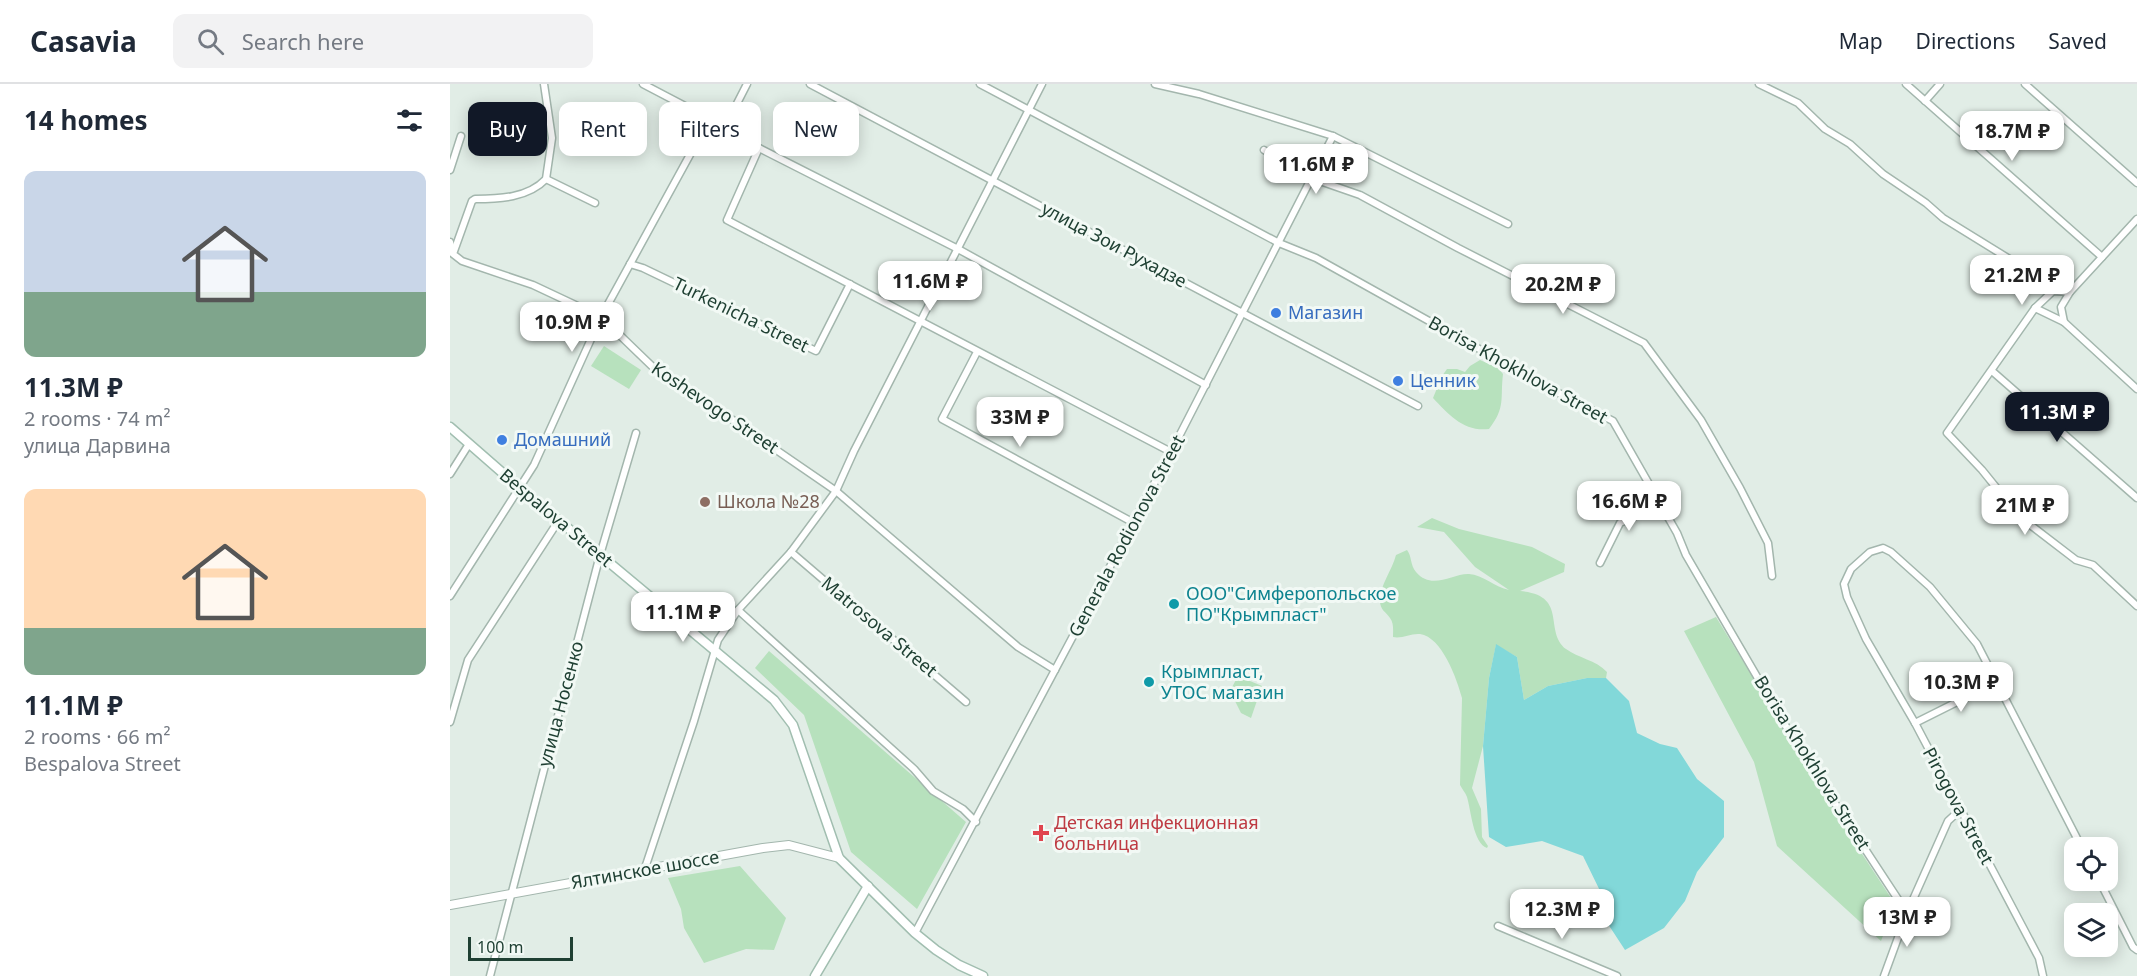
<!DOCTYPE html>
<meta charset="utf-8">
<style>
:root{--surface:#fff;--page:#f2f2f3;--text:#1f2937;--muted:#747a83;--line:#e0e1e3;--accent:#111827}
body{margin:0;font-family:"Noto Sans",sans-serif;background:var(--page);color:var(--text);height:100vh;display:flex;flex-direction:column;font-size:22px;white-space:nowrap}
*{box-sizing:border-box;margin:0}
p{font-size:20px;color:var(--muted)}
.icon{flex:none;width:33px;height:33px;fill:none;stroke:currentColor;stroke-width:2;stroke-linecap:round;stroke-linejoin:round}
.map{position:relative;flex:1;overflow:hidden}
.sheet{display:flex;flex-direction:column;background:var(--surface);width:450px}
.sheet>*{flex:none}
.guide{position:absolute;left:18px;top:18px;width:570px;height:54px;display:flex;gap:12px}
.buttons{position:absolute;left:1614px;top:753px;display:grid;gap:12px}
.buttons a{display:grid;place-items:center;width:54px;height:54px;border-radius:12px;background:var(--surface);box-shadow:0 3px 15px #0003;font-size:30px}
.scale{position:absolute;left:18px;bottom:15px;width:105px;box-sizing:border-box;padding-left:6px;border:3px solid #1f4033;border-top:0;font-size:16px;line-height:21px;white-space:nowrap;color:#1f4033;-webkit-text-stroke:4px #f2f9f5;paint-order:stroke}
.price{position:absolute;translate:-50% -51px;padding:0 14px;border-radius:12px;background:#fff;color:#222;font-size:20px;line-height:39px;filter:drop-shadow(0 2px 3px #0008)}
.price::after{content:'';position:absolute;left:50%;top:36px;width:18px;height:14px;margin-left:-9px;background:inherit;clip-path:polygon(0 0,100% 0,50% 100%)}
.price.active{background:var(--accent);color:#fff}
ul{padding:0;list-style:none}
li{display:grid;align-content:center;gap:12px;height:318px;padding:0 24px}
li span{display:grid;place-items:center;height:186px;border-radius:12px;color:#555}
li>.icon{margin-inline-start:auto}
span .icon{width:108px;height:108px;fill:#fffc;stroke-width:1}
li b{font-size:26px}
h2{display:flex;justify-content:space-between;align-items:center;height:72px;padding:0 24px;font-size:26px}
.pill{padding:0 21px;border-radius:12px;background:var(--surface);box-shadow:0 3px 15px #0003;font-size:21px;line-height:54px}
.pill.active{background:var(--accent);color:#fff}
header{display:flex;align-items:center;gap:36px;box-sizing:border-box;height:84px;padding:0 30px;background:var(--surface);border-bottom:2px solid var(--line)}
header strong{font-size:28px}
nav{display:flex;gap:33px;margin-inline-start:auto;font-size:21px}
.search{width:420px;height:54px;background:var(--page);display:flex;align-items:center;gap:15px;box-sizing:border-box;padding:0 21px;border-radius:12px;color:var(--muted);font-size:22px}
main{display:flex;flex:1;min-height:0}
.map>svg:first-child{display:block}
.green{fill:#b7e1bd}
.water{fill:#82d8d9}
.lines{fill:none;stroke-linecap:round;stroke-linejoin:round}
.minor-casing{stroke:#a3b6ad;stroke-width:9}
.tertiary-casing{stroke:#a3b6ad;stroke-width:10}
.secondary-casing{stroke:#a1beb0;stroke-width:11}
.minor{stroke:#fff;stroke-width:6}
.tertiary{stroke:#fff;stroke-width:8}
.secondary{stroke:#fff;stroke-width:8}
.shop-dot{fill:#3f7fe0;stroke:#f2f9f5;stroke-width:2}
.education-dot{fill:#8d6e63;stroke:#f2f9f5;stroke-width:2}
.culture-dot{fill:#0f9aa8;stroke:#f2f9f5;stroke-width:2}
.health-dot{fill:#e0444e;stroke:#f2f9f5;stroke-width:2}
.labels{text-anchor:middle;stroke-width:6;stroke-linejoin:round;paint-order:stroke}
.street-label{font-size:18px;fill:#1f4033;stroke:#f2f9f5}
.shop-label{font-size:18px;fill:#366cbe;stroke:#f2f9f5;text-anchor:start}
.education-label{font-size:18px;fill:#785e54;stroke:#f2f9f5;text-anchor:start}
.culture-label{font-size:18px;fill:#0d838f;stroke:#f2f9f5;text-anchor:start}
.health-label{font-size:18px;fill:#be3a42;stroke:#f2f9f5;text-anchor:start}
</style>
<header>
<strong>Casavia</strong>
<div class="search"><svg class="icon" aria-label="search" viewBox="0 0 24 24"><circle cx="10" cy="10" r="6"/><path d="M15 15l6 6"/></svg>Search here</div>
<nav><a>Map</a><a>Directions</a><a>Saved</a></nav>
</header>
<main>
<section class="sheet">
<h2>14 homes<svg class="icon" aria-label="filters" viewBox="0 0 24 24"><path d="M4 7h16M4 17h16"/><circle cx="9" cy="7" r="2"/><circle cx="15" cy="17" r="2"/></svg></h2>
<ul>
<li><span style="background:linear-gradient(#c9d6e8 65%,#7fa58c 0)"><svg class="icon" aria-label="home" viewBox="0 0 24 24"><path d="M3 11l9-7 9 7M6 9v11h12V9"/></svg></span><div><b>11.3M ₽</b><p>2 rooms · 74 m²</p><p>улица Дарвина</p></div></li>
<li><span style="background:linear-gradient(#ffd9b3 75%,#7fa58c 0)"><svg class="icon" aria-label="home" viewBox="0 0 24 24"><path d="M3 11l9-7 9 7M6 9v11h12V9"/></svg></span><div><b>11.1M ₽</b><p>2 rooms · 66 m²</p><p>Bespalova Street</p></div></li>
</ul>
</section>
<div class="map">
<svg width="1687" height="892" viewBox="0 0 1687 892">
<rect width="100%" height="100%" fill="#e1ede6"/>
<g class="green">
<polygon points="154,262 191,286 179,305 141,282"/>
<path d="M1030 276 1048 284 1053 290C1050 315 1056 323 1039 345 1014 348 999 331 983 314L992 292 997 285H1007L1015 288 1020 282Z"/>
<path d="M982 434 1009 445 1082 463 1115 480 1114 488 1070 507C1119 511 1093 547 1116 565 1128 574 1146 576 1157 588L1156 594H1137L1098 602 1074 616 1067 573 1046 561 1039 594 1033 662 1022 704 1031 725 1032 753 1038 762 1037 764C1023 759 1021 726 1017 713 1015 708 1012 705 1010 701L1012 614C1007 595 992 553 970 550 961 549 952 555 943 553 943 547 944 539 940 534 936 528 930 526 930 517 930 500 942 487 946 471L957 466C962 472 960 481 966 488 982 507 1003 489 1019 490 1033 491 1045 503 1059 506L1025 483 994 448 967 443Z"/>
<polygon points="1266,533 1393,741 1445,820 1431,857 1327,762 1304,678 1234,547"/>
<polygon points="319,567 516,738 467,825 401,768 354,631 305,584"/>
<polygon points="788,592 812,602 801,634 791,629 780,607"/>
<polygon points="290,782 336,834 324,866 296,865 254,879 234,844 231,825 218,794"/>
</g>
<polygon class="water" points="1046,560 1067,573 1074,616 1098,602 1137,594 1156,594 1179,617 1187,649 1210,660 1227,664 1247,695 1274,717 1274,753 1247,788 1235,817 1214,844 1175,866 1158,840 1154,815 1133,772 1092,757 1056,763 1039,753 1033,662 1039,594"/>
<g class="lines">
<g class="minor-casing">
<g id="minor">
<path d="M94 0 102 54 96 95C78 114 49 115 25 115L22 117 3 170 12 177 83 201 151 233 208 288 274 330 386 407 568 563 605 586"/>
<polyline points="193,0 275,43 309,64 508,165 756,301"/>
<polyline points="360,0 968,322"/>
<polyline points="530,0 829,159 866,174 1099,304 1163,337 1227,449 1236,471 1348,663 1457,829"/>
<polyline points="705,0 749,10 883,52 1058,140"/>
<polyline points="1309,0 1348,19 1375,45 1400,60 1433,90 1476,119 1493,134 1595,197 1603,207"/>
<polyline points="1456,0 1652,173"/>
<polyline points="1575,0 1687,99"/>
<polyline points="1475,17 1490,0"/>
<polyline points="275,43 297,0"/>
<polyline points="309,64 277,136 721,368"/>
<polyline points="814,66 861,94 910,111 1008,164 1194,259 1251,336 1290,404 1318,459 1322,492"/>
<polyline points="0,86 11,52"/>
<polyline points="96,95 145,119"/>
<polyline points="1687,135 1620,208 1603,207 1585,224 1497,349 1532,386 1570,433 1626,476 1643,481 1687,522"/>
<polyline points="0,158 3,169"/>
<polyline points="180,180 193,184 366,267 400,200"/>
<polyline points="1585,224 1614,238 1687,305"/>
<polyline points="1614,238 1611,223 1620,208"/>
<polyline points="527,268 492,335 684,439"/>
<polyline points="1542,287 1687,414"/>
<polyline points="0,390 19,360"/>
<polyline points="341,468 516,618"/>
<polyline points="1150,479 1170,439 1211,420"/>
<polyline points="0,512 84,381 151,233 259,36"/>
<polyline points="288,526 464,685 483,707 513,725 526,738"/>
<polyline points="0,638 18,576 109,436"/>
<polyline points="1465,639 1547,598"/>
<polyline points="194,787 244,637 268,556 288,526 341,468 386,407 404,367 592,0"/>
<polyline points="1649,796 1683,863 1687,866"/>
<polyline points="1048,842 1167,892"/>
<polyline points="465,849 721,368 883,52"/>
<polyline points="40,892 150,471 186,349"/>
<polyline points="1434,892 1457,829 1498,737 1510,726"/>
<polyline points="1593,892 1589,874 1465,639 1416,555 1397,513 1394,500 1401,485 1420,468 1433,464 1441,468 1480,503 1527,560 1632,764"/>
</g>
</g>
<g class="tertiary-casing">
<polyline id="tertiary" points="0,821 313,764 339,761 389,774"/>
</g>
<g class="secondary-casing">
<g id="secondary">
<polyline points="0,343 71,405 324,616 343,641 389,774 465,849 486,866 509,881 533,892"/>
<polyline points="365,892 418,802"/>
</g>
</g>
<use href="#minor" class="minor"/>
<use href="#tertiary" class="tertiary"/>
<use href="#secondary" class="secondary"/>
</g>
<g class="shop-dot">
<circle cx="826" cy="229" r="6"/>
<circle cx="948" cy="297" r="6"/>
<circle cx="52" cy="356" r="6"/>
</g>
<circle class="education-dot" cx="255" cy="418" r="6"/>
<g class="culture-dot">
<circle cx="724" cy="520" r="6"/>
<circle cx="699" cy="598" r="6"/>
</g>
<path class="health-dot" d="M588 740h6v6h6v6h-6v6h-6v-6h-6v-6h6z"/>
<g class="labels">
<g class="street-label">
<text transform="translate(664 161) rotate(28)" y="6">улица Зои Рухадзе</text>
<text transform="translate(291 231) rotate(26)" y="6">Turkenicha Street</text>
<text transform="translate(1068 286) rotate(29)" y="6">Borisa Khokhlova Street</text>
<text transform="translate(265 324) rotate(34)" y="6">Koshevogo Street</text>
<text transform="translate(106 434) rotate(40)" y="6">Bespalova Street</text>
<text transform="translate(677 452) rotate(-62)" y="6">Generala Rodionova Street</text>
<text transform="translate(429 543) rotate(40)" y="6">Matrosova Street</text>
<text transform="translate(111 620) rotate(-75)" y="6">улица Носенко</text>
<text transform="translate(1362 679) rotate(58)" y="6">Borisa Khokhlova Street</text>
<text transform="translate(1508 722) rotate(62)" y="6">Pirogova Street</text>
<text transform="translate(195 786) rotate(-10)" y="6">Ялтинское шоссе</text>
</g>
<g class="shop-label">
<text x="838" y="235">Магазин</text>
<text x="960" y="303">Ценник</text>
<text x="64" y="362">Домашний</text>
</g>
<g class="education-label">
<text x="267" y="424">Школа №28</text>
</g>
<g class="culture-label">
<text x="736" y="516">ООО"Симферопольское<tspan x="736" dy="21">ПО"Крымпласт"</tspan></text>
<text x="711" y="594">Крымпласт,<tspan x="711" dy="21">УТОС магазин</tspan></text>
</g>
<g class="health-label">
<text x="604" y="745">Детская инфекционная<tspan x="604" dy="21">больница</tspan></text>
</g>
</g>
</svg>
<div class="buttons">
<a><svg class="icon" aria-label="locate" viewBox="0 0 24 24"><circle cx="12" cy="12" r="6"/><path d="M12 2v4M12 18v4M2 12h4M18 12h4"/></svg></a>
<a><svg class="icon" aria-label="layers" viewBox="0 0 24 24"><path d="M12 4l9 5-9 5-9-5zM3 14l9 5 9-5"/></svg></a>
</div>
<div class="scale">100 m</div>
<b class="price" style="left:1562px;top:78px">18.7M ₽</b>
<b class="price" style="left:866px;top:111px">11.6M ₽</b>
<b class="price" style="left:1572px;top:222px">21.2M ₽</b>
<b class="price" style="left:480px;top:228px">11.6M ₽</b>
<b class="price" style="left:1113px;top:231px">20.2M ₽</b>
<b class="price" style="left:122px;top:269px">10.9M ₽</b>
<b class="price active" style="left:1607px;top:359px">11.3M ₽</b>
<b class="price" style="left:570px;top:364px">33M ₽</b>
<b class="price" style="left:1179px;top:448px">16.6M ₽</b>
<b class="price" style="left:1575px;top:452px">21M ₽</b>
<b class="price" style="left:233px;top:559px">11.1M ₽</b>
<b class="price" style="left:1511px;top:629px">10.3M ₽</b>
<b class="price" style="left:1112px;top:856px">12.3M ₽</b>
<b class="price" style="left:1457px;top:864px">13M ₽</b>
<div class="guide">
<a class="pill active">Buy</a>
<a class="pill">Rent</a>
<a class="pill">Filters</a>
<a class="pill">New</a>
</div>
</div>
</main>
